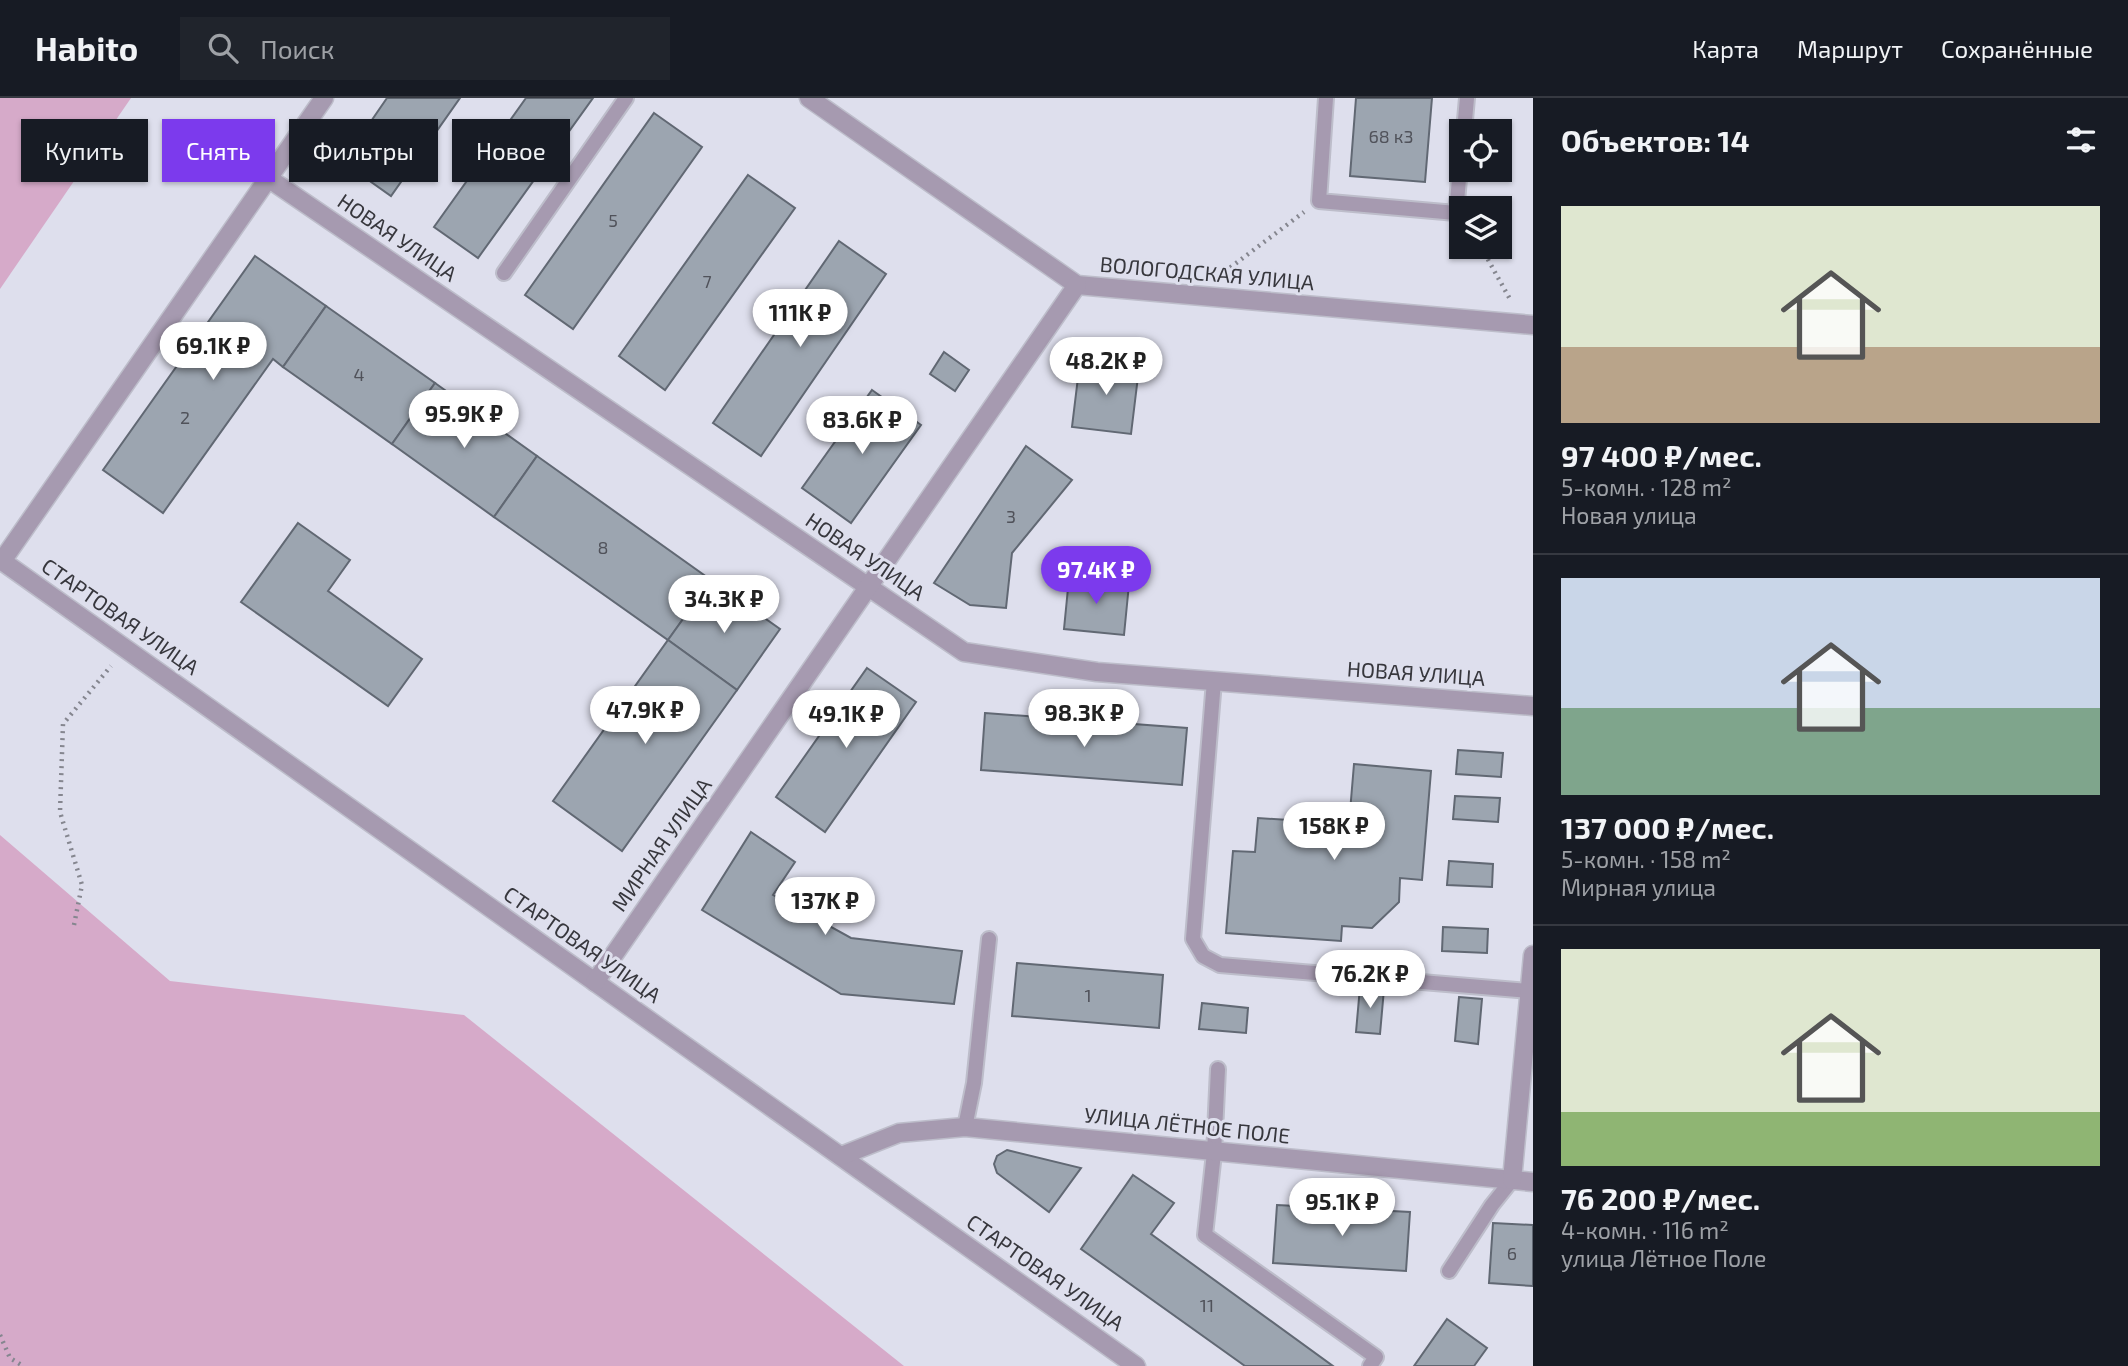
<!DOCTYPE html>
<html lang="ru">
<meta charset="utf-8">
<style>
:root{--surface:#171b24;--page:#20242c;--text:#f1f3f6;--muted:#9ea1a6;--line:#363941;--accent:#7c3aed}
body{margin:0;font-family:"Exo 2",sans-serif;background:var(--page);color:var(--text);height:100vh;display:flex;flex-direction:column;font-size:26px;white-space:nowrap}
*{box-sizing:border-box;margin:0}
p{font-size:23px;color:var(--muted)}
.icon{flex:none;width:38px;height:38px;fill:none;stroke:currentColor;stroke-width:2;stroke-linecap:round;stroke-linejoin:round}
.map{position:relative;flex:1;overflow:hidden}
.details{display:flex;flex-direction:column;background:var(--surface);width:595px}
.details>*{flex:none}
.guide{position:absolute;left:21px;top:21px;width:665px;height:63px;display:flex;gap:14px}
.fabs{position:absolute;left:1449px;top:21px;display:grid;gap:14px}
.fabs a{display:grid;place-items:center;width:63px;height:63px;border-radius:0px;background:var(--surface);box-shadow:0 2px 5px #0004;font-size:35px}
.price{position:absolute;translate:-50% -60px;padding:0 16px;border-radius:24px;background:#fff;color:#222;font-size:23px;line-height:46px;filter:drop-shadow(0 2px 4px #0008)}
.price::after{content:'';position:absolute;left:50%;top:42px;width:21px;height:16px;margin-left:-10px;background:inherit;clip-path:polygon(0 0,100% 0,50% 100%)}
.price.active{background:var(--accent);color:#fff}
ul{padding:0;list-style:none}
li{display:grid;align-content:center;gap:14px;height:371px;padding:0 28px}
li+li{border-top:2px solid var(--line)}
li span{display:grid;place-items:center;height:217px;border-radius:0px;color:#555}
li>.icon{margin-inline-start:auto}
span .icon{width:126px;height:126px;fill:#fffc;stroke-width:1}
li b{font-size:30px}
h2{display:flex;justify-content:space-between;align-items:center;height:84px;padding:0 28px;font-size:30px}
.tag{padding:0 24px;border-radius:0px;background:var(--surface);box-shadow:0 2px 5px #0004;font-size:24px;line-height:63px}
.tag.active{background:var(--accent);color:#fff}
header{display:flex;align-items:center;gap:42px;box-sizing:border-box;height:98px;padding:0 35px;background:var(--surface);border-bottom:2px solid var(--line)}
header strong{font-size:33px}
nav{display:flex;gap:38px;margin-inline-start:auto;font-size:24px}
.search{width:490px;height:63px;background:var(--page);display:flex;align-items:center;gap:18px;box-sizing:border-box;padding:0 24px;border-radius:0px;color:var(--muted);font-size:26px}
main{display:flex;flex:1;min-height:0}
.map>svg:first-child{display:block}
.green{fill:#d6aac9}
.building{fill:#9ca5b0;stroke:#616873;stroke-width:2}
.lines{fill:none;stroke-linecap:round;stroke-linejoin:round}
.service-casing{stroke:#bdbdca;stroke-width:18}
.minor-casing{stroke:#bdbdca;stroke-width:21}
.path{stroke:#85868f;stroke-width:4.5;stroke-dasharray:2 5;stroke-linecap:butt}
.service{stroke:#a69ab0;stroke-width:14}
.minor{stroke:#a69ab0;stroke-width:18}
.labels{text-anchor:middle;stroke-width:6;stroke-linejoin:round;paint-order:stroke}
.number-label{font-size:18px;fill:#50525a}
.street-label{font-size:21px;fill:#37373d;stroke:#dedfed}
</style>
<header>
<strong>Habito</strong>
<div class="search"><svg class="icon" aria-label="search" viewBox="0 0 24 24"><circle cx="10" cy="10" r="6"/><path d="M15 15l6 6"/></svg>Поиск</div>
<nav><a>Карта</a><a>Маршрут</a><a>Сохранённые</a></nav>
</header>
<main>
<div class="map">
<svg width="1533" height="1268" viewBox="0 0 1533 1268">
<rect width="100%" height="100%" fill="#dedfed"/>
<g class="green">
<polygon points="0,0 131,0 0,191"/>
<polygon points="0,737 170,883 464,917 904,1268 0,1268"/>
</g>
<g class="building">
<polygon points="387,0 460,0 391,98 343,64"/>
<polygon points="526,0 593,0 478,160 434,129"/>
<polygon points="1356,0 1432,0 1425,84 1350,78"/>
<polygon points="654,15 702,49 573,231 525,197"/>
<polygon points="748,77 795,110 665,292 619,258"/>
<polygon points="839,143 886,176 761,358 713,325"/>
<polygon points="255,158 326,208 283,269 273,261 163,415 103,372"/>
<polygon points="326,208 435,285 392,346 283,269"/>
<polygon points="944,254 969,272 955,293 930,276"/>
<polygon points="1080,263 1139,270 1131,336 1072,329"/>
<polygon points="435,285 537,358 494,419 392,346"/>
<polygon points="872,292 921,327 851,425 802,390"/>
<polygon points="1026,348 1072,382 1012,455 1006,510 970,507 934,485"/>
<polygon points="537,358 711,482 668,542 494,419"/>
<polygon points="298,425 350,462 328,493 422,561 388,608 241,504"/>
<polygon points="1069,480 1129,486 1124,537 1064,531"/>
<polygon points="711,482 780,531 737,592 668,542"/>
<polygon points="668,542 737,592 622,753 553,703"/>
<polygon points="867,570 916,604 825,734 776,699"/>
<polygon points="985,615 1187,630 1182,687 981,672"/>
<polygon points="1458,652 1503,655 1501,679 1456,676"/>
<polygon points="1354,666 1431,673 1422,782 1400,780 1399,804 1372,830 1342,828 1341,843 1226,835 1233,753 1255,754 1258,720 1349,726"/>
<polygon points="1455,698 1500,700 1498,724 1453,721"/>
<polygon points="751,734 795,764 773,797 851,840 962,853 954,906 841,896 702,812"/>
<polygon points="1449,763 1493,766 1492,789 1447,787"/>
<polygon points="1443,829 1488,831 1487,855 1442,853"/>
<polygon points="1017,865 1163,877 1159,930 1012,918"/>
<polygon points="1360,889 1384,891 1380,936 1356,934"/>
<polygon points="1459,899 1482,901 1478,946 1455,943"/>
<polygon points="1202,905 1248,910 1246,935 1199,931"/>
<polygon points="1007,1052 1081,1070 1049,1114 997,1075 994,1066 997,1058"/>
<polygon points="1133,1077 1174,1105 1151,1136 1333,1268 1245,1268 1081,1151"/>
<polygon points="1277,1107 1410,1114 1406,1173 1273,1165"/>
<polygon points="1493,1125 1533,1127 1533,1188 1489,1185"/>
<polygon points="1447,1221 1487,1250 1474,1268 1414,1268"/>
</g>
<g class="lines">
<g class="service-casing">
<g id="service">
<polyline points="1326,0 1319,103 1456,115 1461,58"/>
<polyline points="1464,33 1467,0"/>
<polyline points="504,175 626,0"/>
<polyline points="1214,583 1193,841 1203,858 1220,867 1530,893"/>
<polyline points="1218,971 1214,1055 1205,1137 1376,1259 1370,1268"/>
<polyline points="965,1029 974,985 989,841"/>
<polyline points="1449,1173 1492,1107 1512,1082"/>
</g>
</g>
<g class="minor-casing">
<g id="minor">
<polyline points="324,0 2,463 1136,1268"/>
<polyline points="809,0 1077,187 1533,227"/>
<polyline points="268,80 964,554 1097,574 1533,608"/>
<polyline points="595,884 1077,187"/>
<polyline points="841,1058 899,1035 965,1029 1533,1084"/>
<polyline points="1512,1082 1533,857"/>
</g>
</g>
<g class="path">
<polyline points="1481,149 1511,203"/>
<polyline points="1219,178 1304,114"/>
<polyline points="74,827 82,787 60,714 63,626 111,568"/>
<polyline points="0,1237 10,1260 23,1268"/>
</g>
<use href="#service" class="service"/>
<use href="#minor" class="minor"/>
</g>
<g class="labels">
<g class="number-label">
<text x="1391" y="45">68 к3</text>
<text x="613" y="129">5</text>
<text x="707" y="190">7</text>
<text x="359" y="283">4</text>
<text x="185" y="326">2</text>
<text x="1011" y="425">3</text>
<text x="603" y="456">8</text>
<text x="1088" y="904">1</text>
<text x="1512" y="1162">6</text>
<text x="1207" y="1214">11</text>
</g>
<g class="street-label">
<text transform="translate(397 140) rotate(34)" y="7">НОВАЯ УЛИЦА</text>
<text transform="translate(1207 176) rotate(5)" y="7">ВОЛОГОДСКАЯ УЛИЦА</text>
<text transform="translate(865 459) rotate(34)" y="7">НОВАЯ УЛИЦА</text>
<text transform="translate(120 519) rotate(35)" y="7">СТАРТОВАЯ УЛИЦА</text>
<text transform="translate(1416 576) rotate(4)" y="7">НОВАЯ УЛИЦА</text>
<text transform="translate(662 747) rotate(-55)" y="7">МИРНАЯ УЛИЦА</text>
<text transform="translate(582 847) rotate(35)" y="7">СТАРТОВАЯ УЛИЦА</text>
<text transform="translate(1187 1028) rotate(6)" y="7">УЛИЦА ЛЁТНОЕ ПОЛЕ</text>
<text transform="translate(1045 1175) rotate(35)" y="7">СТАРТОВАЯ УЛИЦА</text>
</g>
</g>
</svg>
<div class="fabs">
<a><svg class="icon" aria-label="locate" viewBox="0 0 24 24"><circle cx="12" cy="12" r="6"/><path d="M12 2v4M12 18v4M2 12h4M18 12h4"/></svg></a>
<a><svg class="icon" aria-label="layers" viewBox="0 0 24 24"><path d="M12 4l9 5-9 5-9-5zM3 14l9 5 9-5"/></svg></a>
</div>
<b class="price" style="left:800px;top:251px">111K ₽</b>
<b class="price" style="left:213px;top:284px">69.1K ₽</b>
<b class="price" style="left:1106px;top:299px">48.2K ₽</b>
<b class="price" style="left:464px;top:352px">95.9K ₽</b>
<b class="price" style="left:862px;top:358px">83.6K ₽</b>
<b class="price active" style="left:1096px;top:508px">97.4K ₽</b>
<b class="price" style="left:724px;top:537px">34.3K ₽</b>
<b class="price" style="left:645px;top:648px">47.9K ₽</b>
<b class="price" style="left:1084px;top:651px">98.3K ₽</b>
<b class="price" style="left:846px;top:652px">49.1K ₽</b>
<b class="price" style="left:1334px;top:764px">158K ₽</b>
<b class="price" style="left:825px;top:839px">137K ₽</b>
<b class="price" style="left:1370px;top:912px">76.2K ₽</b>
<b class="price" style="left:1342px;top:1140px">95.1K ₽</b>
<div class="guide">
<a class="tag">Купить</a>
<a class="tag active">Снять</a>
<a class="tag">Фильтры</a>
<a class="tag">Новое</a>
</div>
</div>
<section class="details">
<h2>Объектов: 14<svg class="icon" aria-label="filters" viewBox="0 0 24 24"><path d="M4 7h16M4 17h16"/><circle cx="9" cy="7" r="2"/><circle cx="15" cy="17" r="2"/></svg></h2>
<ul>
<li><span style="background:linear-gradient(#dfe7d0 65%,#b9a48a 0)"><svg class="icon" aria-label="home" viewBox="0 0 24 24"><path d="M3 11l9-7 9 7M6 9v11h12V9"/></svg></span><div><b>97 400 ₽/мес.</b><p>5-комн. · 128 m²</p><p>Новая улица</p></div></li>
<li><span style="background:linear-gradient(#c9d6e8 60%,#7fa58c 0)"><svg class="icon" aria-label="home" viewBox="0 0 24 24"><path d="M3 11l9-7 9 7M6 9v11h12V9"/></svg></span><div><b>137 000 ₽/мес.</b><p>5-комн. · 158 m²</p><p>Мирная улица</p></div></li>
<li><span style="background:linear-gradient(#dfe7d0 75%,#8fb573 0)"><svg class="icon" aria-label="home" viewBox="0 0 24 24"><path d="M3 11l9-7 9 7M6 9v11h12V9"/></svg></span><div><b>76 200 ₽/мес.</b><p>4-комн. · 116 m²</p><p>улица Лётное Поле</p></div></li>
</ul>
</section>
</main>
